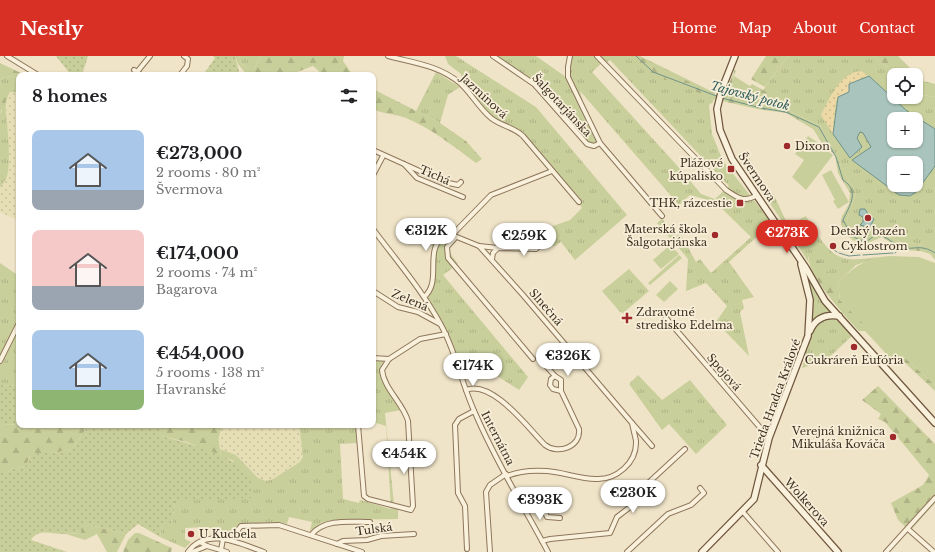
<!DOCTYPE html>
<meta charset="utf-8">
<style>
:root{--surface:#fff;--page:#f6f6f6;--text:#202124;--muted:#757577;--accent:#d93025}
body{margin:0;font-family:"Libre Baskerville",serif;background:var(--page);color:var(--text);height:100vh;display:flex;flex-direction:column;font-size:15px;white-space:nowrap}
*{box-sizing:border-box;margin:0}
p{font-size:13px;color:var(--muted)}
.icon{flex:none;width:22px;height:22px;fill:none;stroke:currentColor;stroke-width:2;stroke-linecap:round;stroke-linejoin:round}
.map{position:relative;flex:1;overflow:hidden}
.sheet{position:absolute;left:16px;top:16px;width:360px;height:356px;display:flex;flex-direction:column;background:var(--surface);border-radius:8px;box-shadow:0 1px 3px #0004}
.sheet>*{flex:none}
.tools{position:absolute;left:887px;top:12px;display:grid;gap:8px}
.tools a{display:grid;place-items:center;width:36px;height:36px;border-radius:8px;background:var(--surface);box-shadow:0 1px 3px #0004;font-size:20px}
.price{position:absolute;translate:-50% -34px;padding:0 9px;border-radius:14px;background:#fff;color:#222;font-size:13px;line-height:26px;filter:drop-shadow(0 1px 2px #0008)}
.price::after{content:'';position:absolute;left:50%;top:24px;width:12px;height:9px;margin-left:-6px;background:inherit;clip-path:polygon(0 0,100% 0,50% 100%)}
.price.current{background:var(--accent);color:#fff}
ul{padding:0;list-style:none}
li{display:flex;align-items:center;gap:12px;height:100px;padding:0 16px}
li span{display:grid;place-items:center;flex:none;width:112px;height:80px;border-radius:8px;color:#555}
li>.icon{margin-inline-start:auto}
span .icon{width:48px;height:48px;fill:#fffc;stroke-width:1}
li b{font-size:17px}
h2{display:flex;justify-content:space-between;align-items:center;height:48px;padding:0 16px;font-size:17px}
header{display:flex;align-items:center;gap:24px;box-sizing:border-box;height:56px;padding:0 20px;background:var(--accent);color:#fff}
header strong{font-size:19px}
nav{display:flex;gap:22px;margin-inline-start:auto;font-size:14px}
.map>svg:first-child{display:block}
.farmland{fill:url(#farmland-dots)}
.grass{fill:url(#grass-tufts);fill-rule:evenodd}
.forest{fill:url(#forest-firs)}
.sand{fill:url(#sand-dots)}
.garden{fill:url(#garden-dots)}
.pitch{fill:#c9cf9b}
.water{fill:#a9c4bc;stroke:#6f938a;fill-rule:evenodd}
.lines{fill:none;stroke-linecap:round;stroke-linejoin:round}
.stream{stroke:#6f938a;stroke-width:1}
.street-casing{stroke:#8d765c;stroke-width:6}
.secondary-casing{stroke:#6f573f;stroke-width:8}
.street{stroke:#faf1dc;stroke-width:4}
.secondary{stroke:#faf1dc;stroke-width:5.5}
.poi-dot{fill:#9e2a2b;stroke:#f7eed8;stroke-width:1.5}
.labels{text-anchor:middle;stroke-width:3.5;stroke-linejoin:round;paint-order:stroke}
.street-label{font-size:11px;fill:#3d2e20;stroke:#f7eed8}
.poi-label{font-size:11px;fill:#3d2e20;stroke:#f7eed8;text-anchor:start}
.water-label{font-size:12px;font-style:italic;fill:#2f5d5a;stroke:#f7eed8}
</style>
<header>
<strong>Nestly</strong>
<nav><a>Home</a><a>Map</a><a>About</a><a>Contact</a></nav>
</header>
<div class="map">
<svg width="935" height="496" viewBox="0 0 935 496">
<defs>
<pattern id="farmland-dots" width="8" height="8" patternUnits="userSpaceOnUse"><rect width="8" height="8" fill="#e6deb5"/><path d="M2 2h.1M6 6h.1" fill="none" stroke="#c6bf9b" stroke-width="1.8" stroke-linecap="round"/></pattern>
<pattern id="grass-tufts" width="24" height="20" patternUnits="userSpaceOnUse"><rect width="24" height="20" fill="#c9cf9b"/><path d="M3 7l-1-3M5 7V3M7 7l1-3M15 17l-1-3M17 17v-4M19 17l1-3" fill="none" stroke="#aeb285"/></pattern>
<pattern id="forest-firs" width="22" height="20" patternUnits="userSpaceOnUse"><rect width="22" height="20" fill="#c9cf9b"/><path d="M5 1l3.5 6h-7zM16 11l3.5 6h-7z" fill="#aeb285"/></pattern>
<pattern id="sand-dots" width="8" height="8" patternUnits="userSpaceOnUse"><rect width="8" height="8" fill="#ecd9a5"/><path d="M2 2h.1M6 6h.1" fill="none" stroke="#cbbb8e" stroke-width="1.8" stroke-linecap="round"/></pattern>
<pattern id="garden-dots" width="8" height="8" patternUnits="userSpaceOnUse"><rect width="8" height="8" fill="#c9cf9b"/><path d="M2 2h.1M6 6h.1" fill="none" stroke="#aeb285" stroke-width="1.8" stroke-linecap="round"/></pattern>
</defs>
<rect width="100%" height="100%" fill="#f0e4c8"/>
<g class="farmland">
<polygon points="14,35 19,36 19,165 0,156 0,131 7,122 8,111 8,79 6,63 7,40 10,36"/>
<polygon points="223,369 299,369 303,401 300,406 273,423 266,425 258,422 236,399 220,393 217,389 219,380"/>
</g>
<g class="grass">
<polygon points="239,0 261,0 254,13 248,13 241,7"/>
<path d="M445 0H456L536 51 627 159 575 204 561 186 555 190 545 191 550 171 570 164 582 152 580 149 582 145 523 77C516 72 509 72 503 68 489 60 463 33 461 18L448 8Z"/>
<path d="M497 0H536L566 21 565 11 568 0H640L715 37 713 46 709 49 712 78 723 105 772 167 729 206 754 241 742 244 744 252 740 256 749 300 716 266 727 250 706 227 686 235 688 203 672 184 680 177 696 206 700 203 711 217 751 181 715 146 690 139 679 149 580 35 584 50 600 83 593 88 588 86 550 41 526 19ZM605 4 607 6 610 4 729 130 715 143 701 138 683 116 592 16Z"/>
<path d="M788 0H873L897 19H894V41H916V35L921 39 935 41V194L924 189 901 186 879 176 857 181 847 163 856 138 820 70 784 52 768 49 755 36 747 41H742L732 35 734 14H736L734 20 750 30 752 28 763 34ZM894 63H916V85H894ZM894 107H916V129H894Z"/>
<polygon points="436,16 460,31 448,39 440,67 416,55"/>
<path d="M10 20 19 22V36H10C2 48 8 66 8 79 9 88 10 116 6 123 4 126 2 129 0 131V58L2 55 0 24 2 22Z"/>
<polygon points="748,99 760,126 759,128 743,101"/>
<polygon points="773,137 786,165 783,166 766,142"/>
<path d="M806 160 807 162 804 164V174L811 178 815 175C836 207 844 205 880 201L856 209 838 226 832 223 817 202 808 201 809 207 786 171Z"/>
<path d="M446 171 453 175C443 191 448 194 458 208L443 219 528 321 519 334 477 307 464 317 448 276 425 238 434 227 432 186Z"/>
<polygon points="0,207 19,220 19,330 0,329"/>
<polygon points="629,213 649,235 623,257 620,256 602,235"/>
<polygon points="808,221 832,257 822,259 812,265 811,235"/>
<path d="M832 262 842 267 852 280 825 305 802 312C809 293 806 265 832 262Z"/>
<polygon points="376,303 384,304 380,313 381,322 401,354 385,357 394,449 398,449 398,463 331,464 321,467 310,475 312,466 289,461 287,468 278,466 240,468 231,479 207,471 185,472 185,483 191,486 185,492 160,481 162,469 172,469 175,445 234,405 221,400 220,393 236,399 258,422 266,425 273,423 300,406 303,401 299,369 356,369 357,387 340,388 343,443 359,447 360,444 391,453 386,370 373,366 373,347 376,346 373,329 373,305"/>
<polygon points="638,319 662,344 690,324 727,369 696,398 669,368 662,374 629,328"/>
</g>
<g class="forest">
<polygon points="235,0 239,0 241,7 248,13 254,13 261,0 344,0 343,5 353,19 323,19 313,10 289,19 247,19 238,8"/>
<polygon points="624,0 638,0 713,38 724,40 733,18 732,35 742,41 747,41 754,36 763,34 771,39 769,49 784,52 820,70 856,138 847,163 857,180 879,176 901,186 925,189 935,194 935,204 930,198 921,195 902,194 882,181 868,187 857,187 849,181 841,169 842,160 849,148 850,137 838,117 835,99 823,88 813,73 786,57 757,53 709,42 680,28 647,19 641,11"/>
<polygon points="766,0 788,0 765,31 751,23"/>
<polygon points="873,0 898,0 923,25 935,28 935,41 921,39 916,35 916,19 897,19"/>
<polygon points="0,7 25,19 34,19 19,19 19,22 10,20 2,22 0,24"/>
<polygon points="0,28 2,32 7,35 7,40 0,58"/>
<path d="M373 33 440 67 466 85 482 103 476 107C453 90 432 73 406 62 395 58 383 58 373 53Z"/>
<polygon points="807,162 815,175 812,178 802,171 802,167"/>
<polygon points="662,163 668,170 670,168 677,177 670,182 657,167"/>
<path d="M810 198C819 199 828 220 838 226L840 244 896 299H902L935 329V335L903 305 892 304 865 275H859C848 263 801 213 810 198Z"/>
<polygon points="878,330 935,388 935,447 910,475 898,464 891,447 923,429 929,419 885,366 878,363 881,358 862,344"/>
<path d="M3 368 16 369 20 374C43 373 66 369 89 369L71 394 52 397H31L26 410 11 413 7 417H0V371Z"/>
<path d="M153 369H175L187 371 188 369H223C216 386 219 383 221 400L187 386 161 380V371Z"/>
<polygon points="81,469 90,469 126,478 117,496 107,496 97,478 85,484 66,478 81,477"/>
<polygon points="135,477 139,477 172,492 171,496 124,496 123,495 128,484"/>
</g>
<path class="sand" d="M861 15 869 20 849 29V36L836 45 833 78 821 59C830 42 840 16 861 15Z"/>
<g class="garden">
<polygon points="56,0 88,0 82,19 71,19"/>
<polygon points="213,0 235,0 240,19 203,19 215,2"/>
<polygon points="0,329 19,330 19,369 66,369 48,373 20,374 16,369 3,368 0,371"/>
<path d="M89 369H153L161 371V380C184 386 244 400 251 426 252 431 251 437 251 442L175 445 172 470 162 469 160 481 138 468 126 478 90 469H82L81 477C76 477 71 477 66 478 53 479 39 471 31 484L67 496H0V417H7L11 413 26 410 31 397H52L71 394Z"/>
</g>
<g class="pitch">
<polygon points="808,80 826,92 825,93 833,99 806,134 792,121 804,104 795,98"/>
<polygon points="831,114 849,146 838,153 833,145 835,144 822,119"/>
<polygon points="670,189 679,198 661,213 653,204"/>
<polygon points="679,199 682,202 650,229 648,227"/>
<path d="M889 200 919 201 935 207V329L902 299H896L890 296 840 244 838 226C854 211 866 202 889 200Z"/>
<polygon points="670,225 678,233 664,246 656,239"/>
</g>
<g class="water">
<path d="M869 20 907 55 935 73V110L916 136 910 140 899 139 852 104 871 91 863 77 860 76 857 82 862 91 850 102 833 78 838 41 849 36V28ZM894 63H916V85H894ZM894 107H916V129H894Z"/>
<polygon points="860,153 865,153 868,158 874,163 869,173 864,173 864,170 860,169 863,166 863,161 859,159"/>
</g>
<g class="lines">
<g class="stream">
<polyline points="636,0 653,16 719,41"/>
<path d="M722 42 761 52 786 56 819 71 836 101 843 124C860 135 850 149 843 164 850 176 853 185 867 185L877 178C887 180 892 188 902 191 913 195 920 187 935 197"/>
<polyline points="833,193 837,196"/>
<polyline points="839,197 849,200 860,199"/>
<polyline points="895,197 902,191"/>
<polyline points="863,199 893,197"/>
</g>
<g class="street-casing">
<g id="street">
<polyline points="7,0 38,19"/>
<path d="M388 0C414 7 438 9 460 27 471 37 479 52 491 62 501 70 514 71 523 80L579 146"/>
<polyline points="493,0 534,28 587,88 594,90 600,87"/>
<polyline points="570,0 568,11 568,21 600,87 662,160"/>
<path d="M597 0 726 134C738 142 744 147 757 139"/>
<polyline points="134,14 141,19"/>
<polyline points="137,16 150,0"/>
<polyline points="180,19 187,10 188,3 184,0"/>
<polyline points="373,94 444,126 458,129 461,126"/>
<polyline points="404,108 417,122 463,141"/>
<polyline points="373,119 383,100"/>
<path d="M373 173C396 204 423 235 441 269 457 298 462 330 476 359 496 406 524 451 548 496"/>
<polyline points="452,179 491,139 552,115"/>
<polyline points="456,181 447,191 448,202 533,303"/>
<path d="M479 190 523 239 632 367C633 373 635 379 636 385 637 407 616 424 596 423 579 423 563 416 547 415 533 414 519 415 507 420"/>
<polyline points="492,203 493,197 498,192 536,193 542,187"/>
<polyline points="373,235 398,251 418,256 440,268"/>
<path d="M424 241C443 225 423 195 444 180L452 179 479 190 498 192"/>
<polyline points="666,262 769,382"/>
<polyline points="373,302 389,303"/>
<polyline points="0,305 19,267"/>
<polyline points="555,320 551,323 550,329 553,333 561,335"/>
<path d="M466 334C492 323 528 372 545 389 558 399 581 391 579 373L561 335V324L555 320 546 310"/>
<polyline points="373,344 373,349"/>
<polyline points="632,367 652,390"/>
<path d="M358 369 364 440 368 443 411 454 413 450 408 365C403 347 384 333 382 314L389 303 420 283 446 278"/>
<polyline points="523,451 539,443 547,461 560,462"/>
<polyline points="743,456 778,496"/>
<polyline points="908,473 934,496"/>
<path d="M311 479C325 462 350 466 370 466"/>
<polyline points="231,483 241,470 279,469 362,496"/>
<polyline points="542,485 550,483 610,477 617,461 642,442 646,429 685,393"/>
<polyline points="200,486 207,490 227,496"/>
<polyline points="337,488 343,485 367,484 381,480 414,478"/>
<polyline points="467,493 465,450 458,437 455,369 459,363 474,355"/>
<polyline points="221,494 223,483"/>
<path d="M188 496C206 470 241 488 264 496"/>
<polyline points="192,496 207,490"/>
<polyline points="490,496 486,436 490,429 506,418"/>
<polyline points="627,496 668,458 691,449 704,437 700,432"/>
<polyline points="886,496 935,442"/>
</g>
</g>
<g class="secondary-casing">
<g id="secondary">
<polyline points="735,0 722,33 717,53 720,74 732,103 806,212 825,245 935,367"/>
<path d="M810 275C815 263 825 258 839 260"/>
<polyline points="761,409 838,496"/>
<polyline points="702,496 754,443 769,382 808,280 810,244 801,208"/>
</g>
</g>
<use href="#street" class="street"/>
<use href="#secondary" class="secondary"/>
</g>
<g class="poi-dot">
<circle cx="787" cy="90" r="4"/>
<rect x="727" y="109" width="8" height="8" rx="2"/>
<rect x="736" y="143" width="8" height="8" rx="2"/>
<circle cx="868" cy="162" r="4"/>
<circle cx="715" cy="179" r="4"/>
<circle cx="833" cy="190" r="4"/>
<path d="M625 256h4v4h4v4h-4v4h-4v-4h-4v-4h4z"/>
<circle cx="854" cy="291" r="4"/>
<circle cx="893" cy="381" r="4"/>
<circle cx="191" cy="478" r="4"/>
</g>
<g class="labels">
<g class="street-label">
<text transform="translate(484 40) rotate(43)" y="4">Jazmínová</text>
<text transform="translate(562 49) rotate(47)" y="4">Šalgotarjánska</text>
<text transform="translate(435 119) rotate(24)" y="4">Tichá</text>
<text transform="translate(757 121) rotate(56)" y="4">Švermova</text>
<text transform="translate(410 244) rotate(23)" y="4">Zelená</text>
<text transform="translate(546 251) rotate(49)" y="4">Slnečná</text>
<text transform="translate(724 316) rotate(49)" y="4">Spojová</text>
<text transform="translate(775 343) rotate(-70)" y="4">Trieda Hradca Králové</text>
<text transform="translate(498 382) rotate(63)" y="4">Internátna</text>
<text transform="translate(807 446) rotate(48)" y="4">Wolkerova</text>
<text transform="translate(374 473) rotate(-8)" y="4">Tulská</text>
</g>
<g class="poi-label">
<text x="795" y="94">Dixon</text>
<text x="723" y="111" text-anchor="end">Plážové<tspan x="723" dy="13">kúpalisko</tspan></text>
<text x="732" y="151" text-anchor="end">THK, rázcestie</text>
<text x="707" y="177" text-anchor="end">Materská škola<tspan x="707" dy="13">Šalgotarjánska</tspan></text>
<text x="868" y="179" text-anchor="middle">Detský bazén</text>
<text x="841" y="194">Cyklostrom</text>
<text x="636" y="260">Zdravotné<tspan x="636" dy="13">stredisko Edelma</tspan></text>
<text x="854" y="308" text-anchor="middle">Cukráreň Eufória</text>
<text x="885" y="379" text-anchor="end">Verejná knižnica<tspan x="885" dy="13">Mikuláša Kováča</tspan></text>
<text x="199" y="482">U Kucbela</text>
</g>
<g class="water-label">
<text transform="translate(750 40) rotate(15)" y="4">Tajovský potok</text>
</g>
</g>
</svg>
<div class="tools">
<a><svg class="icon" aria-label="locate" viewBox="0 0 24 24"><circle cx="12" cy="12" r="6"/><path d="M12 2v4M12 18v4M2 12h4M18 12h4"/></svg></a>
<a>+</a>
<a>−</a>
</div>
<b class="price" style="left:426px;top:196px">€312K</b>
<b class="price current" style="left:787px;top:198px">€273K</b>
<b class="price" style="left:524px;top:201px">€259K</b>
<b class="price" style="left:568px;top:321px">€326K</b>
<b class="price" style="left:473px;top:331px">€174K</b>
<b class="price" style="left:404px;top:419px">€454K</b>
<b class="price" style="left:633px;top:458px">€230K</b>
<b class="price" style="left:540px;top:465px">€393K</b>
<section class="sheet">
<h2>8 homes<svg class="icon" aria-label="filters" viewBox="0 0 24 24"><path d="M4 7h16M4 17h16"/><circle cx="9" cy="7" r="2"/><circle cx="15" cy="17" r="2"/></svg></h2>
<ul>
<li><span style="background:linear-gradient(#a9c7e8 75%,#9aa5b1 0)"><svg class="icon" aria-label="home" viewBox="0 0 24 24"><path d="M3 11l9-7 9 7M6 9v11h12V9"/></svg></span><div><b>€273,000</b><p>2 rooms · 80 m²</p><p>Švermova</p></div></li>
<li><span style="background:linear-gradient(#f6c9c9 70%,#9aa5b1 0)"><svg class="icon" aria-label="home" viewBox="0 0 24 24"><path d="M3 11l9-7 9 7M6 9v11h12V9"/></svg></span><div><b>€174,000</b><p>2 rooms · 74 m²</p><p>Bagarova</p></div></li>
<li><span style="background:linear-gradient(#a9c7e8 75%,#8fb573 0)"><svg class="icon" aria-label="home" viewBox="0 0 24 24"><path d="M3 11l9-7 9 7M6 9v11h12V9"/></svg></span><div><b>€454,000</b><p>5 rooms · 138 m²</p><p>Havranské</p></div></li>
</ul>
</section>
</div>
